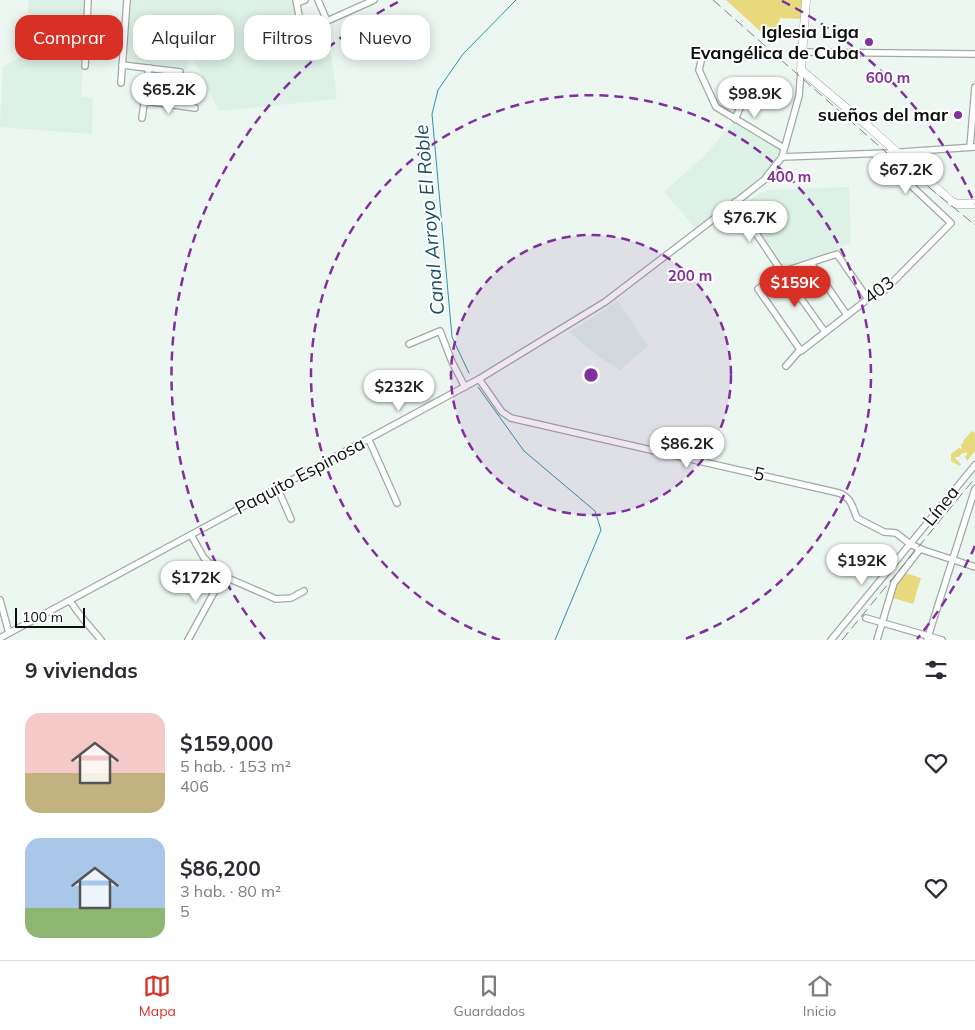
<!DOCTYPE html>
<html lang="es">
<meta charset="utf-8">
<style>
:root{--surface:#fff;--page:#f2f2f3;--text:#2b2b33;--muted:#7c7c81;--line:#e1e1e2;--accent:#d93025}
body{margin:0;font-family:Mulish,sans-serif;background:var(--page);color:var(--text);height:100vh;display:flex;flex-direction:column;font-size:19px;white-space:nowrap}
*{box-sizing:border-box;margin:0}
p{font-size:16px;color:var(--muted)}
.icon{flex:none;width:28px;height:28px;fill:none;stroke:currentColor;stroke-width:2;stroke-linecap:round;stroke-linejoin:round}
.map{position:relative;height:640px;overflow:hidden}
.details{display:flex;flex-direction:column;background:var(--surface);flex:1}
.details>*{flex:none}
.top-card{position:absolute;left:15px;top:15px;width:500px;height:45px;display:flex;gap:10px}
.scale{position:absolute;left:15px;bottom:12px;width:70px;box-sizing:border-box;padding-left:5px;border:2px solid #0c0f0d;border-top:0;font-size:14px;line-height:18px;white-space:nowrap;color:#0c0f0d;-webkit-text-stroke:4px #fff;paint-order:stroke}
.price{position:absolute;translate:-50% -42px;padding:0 11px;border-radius:18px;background:#fff;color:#222;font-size:16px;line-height:32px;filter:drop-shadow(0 1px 2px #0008)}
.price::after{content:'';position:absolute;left:50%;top:30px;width:15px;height:11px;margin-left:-8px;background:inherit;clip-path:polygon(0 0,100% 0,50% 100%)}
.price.selected{background:var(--accent);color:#fff}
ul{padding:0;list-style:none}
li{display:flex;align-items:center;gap:15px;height:125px;padding:0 25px}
li span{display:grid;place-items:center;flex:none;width:140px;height:100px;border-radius:15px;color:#555}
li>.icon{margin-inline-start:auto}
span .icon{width:60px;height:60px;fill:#fffc;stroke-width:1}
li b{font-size:21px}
h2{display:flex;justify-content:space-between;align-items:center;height:60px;padding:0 25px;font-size:21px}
.pill{padding:0 18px;border-radius:15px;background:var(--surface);box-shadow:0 2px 12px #0003;font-size:18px;line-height:45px}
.pill.selected{background:var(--accent);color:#fff}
.menu{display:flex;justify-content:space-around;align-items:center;height:70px;border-top:1px solid var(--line);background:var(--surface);font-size:14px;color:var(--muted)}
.menu a{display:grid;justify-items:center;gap:2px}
.menu .selected{color:var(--accent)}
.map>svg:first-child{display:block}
.built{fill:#ddf1e6}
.green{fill:#e8d97c}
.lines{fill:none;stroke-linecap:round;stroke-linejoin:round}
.stream{stroke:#348fab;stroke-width:1}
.minor-casing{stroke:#9faaa4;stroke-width:8}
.secondary-casing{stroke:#9faaa4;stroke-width:9}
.minor{stroke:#fff;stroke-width:5.5}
.secondary{stroke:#fff;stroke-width:8}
.rail{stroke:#7e8581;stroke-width:1;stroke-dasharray:10 5;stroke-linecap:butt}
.ring{fill:none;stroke:#812f9f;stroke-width:2.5;stroke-dasharray:9 6}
.poi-dot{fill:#812f9f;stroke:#fff;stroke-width:2}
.labels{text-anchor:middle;stroke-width:4;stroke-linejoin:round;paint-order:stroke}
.poi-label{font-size:18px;font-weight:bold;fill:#0c0f0d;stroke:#fff;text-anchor:end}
.street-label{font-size:18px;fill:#0c0f0d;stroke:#fff}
.water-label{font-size:19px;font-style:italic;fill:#164c5d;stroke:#fff}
.centre{fill:#812f9f;stroke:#fff;stroke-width:2.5}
.ring-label{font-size:15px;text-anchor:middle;font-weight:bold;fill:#812f9f;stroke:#fff;stroke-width:4;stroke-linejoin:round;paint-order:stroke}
</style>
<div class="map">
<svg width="975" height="640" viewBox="0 0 975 640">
<rect width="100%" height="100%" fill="#ecf7f1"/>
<g class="built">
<polygon points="29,0 87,0 81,97 93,98 92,134 0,127 3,67 24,55"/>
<polygon points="131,0 293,0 301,38 328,30 337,99 219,111 189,50 187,70 126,63"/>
<polygon points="735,121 782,149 755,186 697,230 664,192 703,157"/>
<polygon points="849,187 851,243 780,271 744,204 760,193 770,190"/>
<polygon points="618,301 648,346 620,370 601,358 569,332"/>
</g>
<g class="green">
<polygon points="726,0 804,0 803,19 780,18 773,43"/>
<polygon points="972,431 975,433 975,451 967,461 965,456 967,455 967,452 961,454 959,457 956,457 955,458 961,464 960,466 951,461 951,454 959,448 962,449 961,444 964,443 963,441"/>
<polygon points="905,573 921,578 913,604 893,598 897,583"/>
</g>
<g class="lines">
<g class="stream">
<polyline points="469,373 452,337 432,114 438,90 463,54 516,0"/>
<polyline points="478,387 524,451 595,511 601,530 555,640"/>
</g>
<g class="minor-casing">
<g id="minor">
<polyline points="296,0 306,51"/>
<polyline points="318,0 327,21 374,0"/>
<polyline points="297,3 305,0"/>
<polyline points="87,50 123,50"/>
<polyline points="802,52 975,54"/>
<polyline points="702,57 699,70 716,107 784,148"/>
<polyline points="122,65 180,72"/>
<polyline points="85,66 88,0"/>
<polyline points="121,83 127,0"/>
<polyline points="145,101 195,108"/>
<polyline points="142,118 149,68"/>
<polyline points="735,119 751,84"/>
<polyline points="970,147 975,87"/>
<polyline points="782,157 887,153 975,147"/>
<polyline points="735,202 782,272 825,332"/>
<polyline points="811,263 847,315"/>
<polyline points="868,299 837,254 782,272 758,289 801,351 868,299 877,292 885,290 951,223 902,177 874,154"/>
<polyline points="409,344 440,331 452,362 465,387"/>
<polyline points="786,366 800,350"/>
<path d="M479 379 502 412 511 418 839 493C852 498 852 507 857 518L884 532 896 533 910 544 923 550 975 567"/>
<polyline points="369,440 397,503"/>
<polyline points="277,487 291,519"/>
<polyline points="191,535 204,558 223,576 276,599 291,598 304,591"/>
<polyline points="0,600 9,633"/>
<polyline points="70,601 80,615 101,640"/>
<polyline points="866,618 942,640"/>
<polyline points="0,638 479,379 605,302 745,195 764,180 782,157 799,96 801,70"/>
<polyline points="188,640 223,576"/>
<polyline points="831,640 975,465"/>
<polyline points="877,640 894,583 920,549"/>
<polyline points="927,640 975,489"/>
</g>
</g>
<g class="secondary-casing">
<polyline id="secondary" points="806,0 801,70 869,127 952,202 957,204 975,204"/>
</g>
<use href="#minor" class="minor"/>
<use href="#secondary" class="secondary"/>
<g class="rail">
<polyline points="713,0 887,153 975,225"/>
<polyline points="842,640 975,478"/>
</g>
</g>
<circle cx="591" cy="375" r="140" fill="#812f9f" fill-opacity=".12"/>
<g class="ring">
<circle cx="591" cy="375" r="140"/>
<path d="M500 640A280 280 0 1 1 682 640"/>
<path d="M975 546A420 420 0 0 1 917 639M265 639A420 420 0 0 1 400 1M782 1A420 420 0 0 1 975 204"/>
</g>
<g class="poi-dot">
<circle cx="869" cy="42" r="5"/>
<circle cx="958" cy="115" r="5"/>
</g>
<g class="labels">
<g class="poi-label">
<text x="859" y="38">Iglesia Liga<tspan x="859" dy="21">Evangélica de Cuba</tspan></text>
<text x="948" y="121">sueños del mar</text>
</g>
<g class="street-label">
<text transform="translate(879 290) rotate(-37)" y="6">403</text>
<text transform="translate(759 474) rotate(13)" y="6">5</text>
<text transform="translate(300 476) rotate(-28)" y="6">Paquito Espinosa</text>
<text transform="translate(941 506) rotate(-51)" y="6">Línea</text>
</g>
<g class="water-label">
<text transform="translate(429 220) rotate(-95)" y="7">Canal Arroyo El Roble</text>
</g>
</g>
<circle cx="591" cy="375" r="8" class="centre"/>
<g class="ring-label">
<text x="888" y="83">600 m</text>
<text x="789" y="182">400 m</text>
<text x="690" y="281">200 m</text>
</g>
</svg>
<div class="scale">100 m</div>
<b class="price" style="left:169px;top:115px">$65.2K</b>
<b class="price" style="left:755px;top:119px">$98.9K</b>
<b class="price" style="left:906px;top:195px">$67.2K</b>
<b class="price" style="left:750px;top:243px">$76.7K</b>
<b class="price selected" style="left:795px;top:308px">$159K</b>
<b class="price" style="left:399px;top:412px">$232K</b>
<b class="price" style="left:687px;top:469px">$86.2K</b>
<b class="price" style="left:862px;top:586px">$192K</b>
<b class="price" style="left:196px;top:603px">$172K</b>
<div class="top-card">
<a class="pill selected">Comprar</a>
<a class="pill">Alquilar</a>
<a class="pill">Filtros</a>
<a class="pill">Nuevo</a>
</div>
</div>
<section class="details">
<h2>9 viviendas<svg class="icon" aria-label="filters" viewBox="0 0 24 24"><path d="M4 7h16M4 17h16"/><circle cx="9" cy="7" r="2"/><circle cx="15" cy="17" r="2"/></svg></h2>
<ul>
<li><span style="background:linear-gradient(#f6c9c9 60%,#c2b280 0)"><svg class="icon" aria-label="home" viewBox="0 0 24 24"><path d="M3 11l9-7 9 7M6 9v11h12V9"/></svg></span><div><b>$159,000</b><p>5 hab. · 153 m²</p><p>406</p></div><svg class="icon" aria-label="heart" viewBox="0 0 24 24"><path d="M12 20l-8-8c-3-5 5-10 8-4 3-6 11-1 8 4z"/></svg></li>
<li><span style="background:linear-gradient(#a9c7e8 70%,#8fb573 0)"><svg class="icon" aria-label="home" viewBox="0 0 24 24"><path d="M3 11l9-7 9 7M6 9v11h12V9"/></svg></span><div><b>$86,200</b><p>3 hab. · 80 m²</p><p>5</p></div><svg class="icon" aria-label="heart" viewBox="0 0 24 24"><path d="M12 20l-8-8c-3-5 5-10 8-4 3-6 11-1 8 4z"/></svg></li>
</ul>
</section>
<nav class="menu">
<a class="selected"><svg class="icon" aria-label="map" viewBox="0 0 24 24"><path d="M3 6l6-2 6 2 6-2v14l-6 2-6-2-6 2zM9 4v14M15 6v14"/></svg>Mapa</a>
<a><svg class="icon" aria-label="saved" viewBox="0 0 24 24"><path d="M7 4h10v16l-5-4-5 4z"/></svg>Guardados</a>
<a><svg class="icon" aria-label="home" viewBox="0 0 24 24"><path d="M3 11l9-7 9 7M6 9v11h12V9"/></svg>Inicio</a>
</nav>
